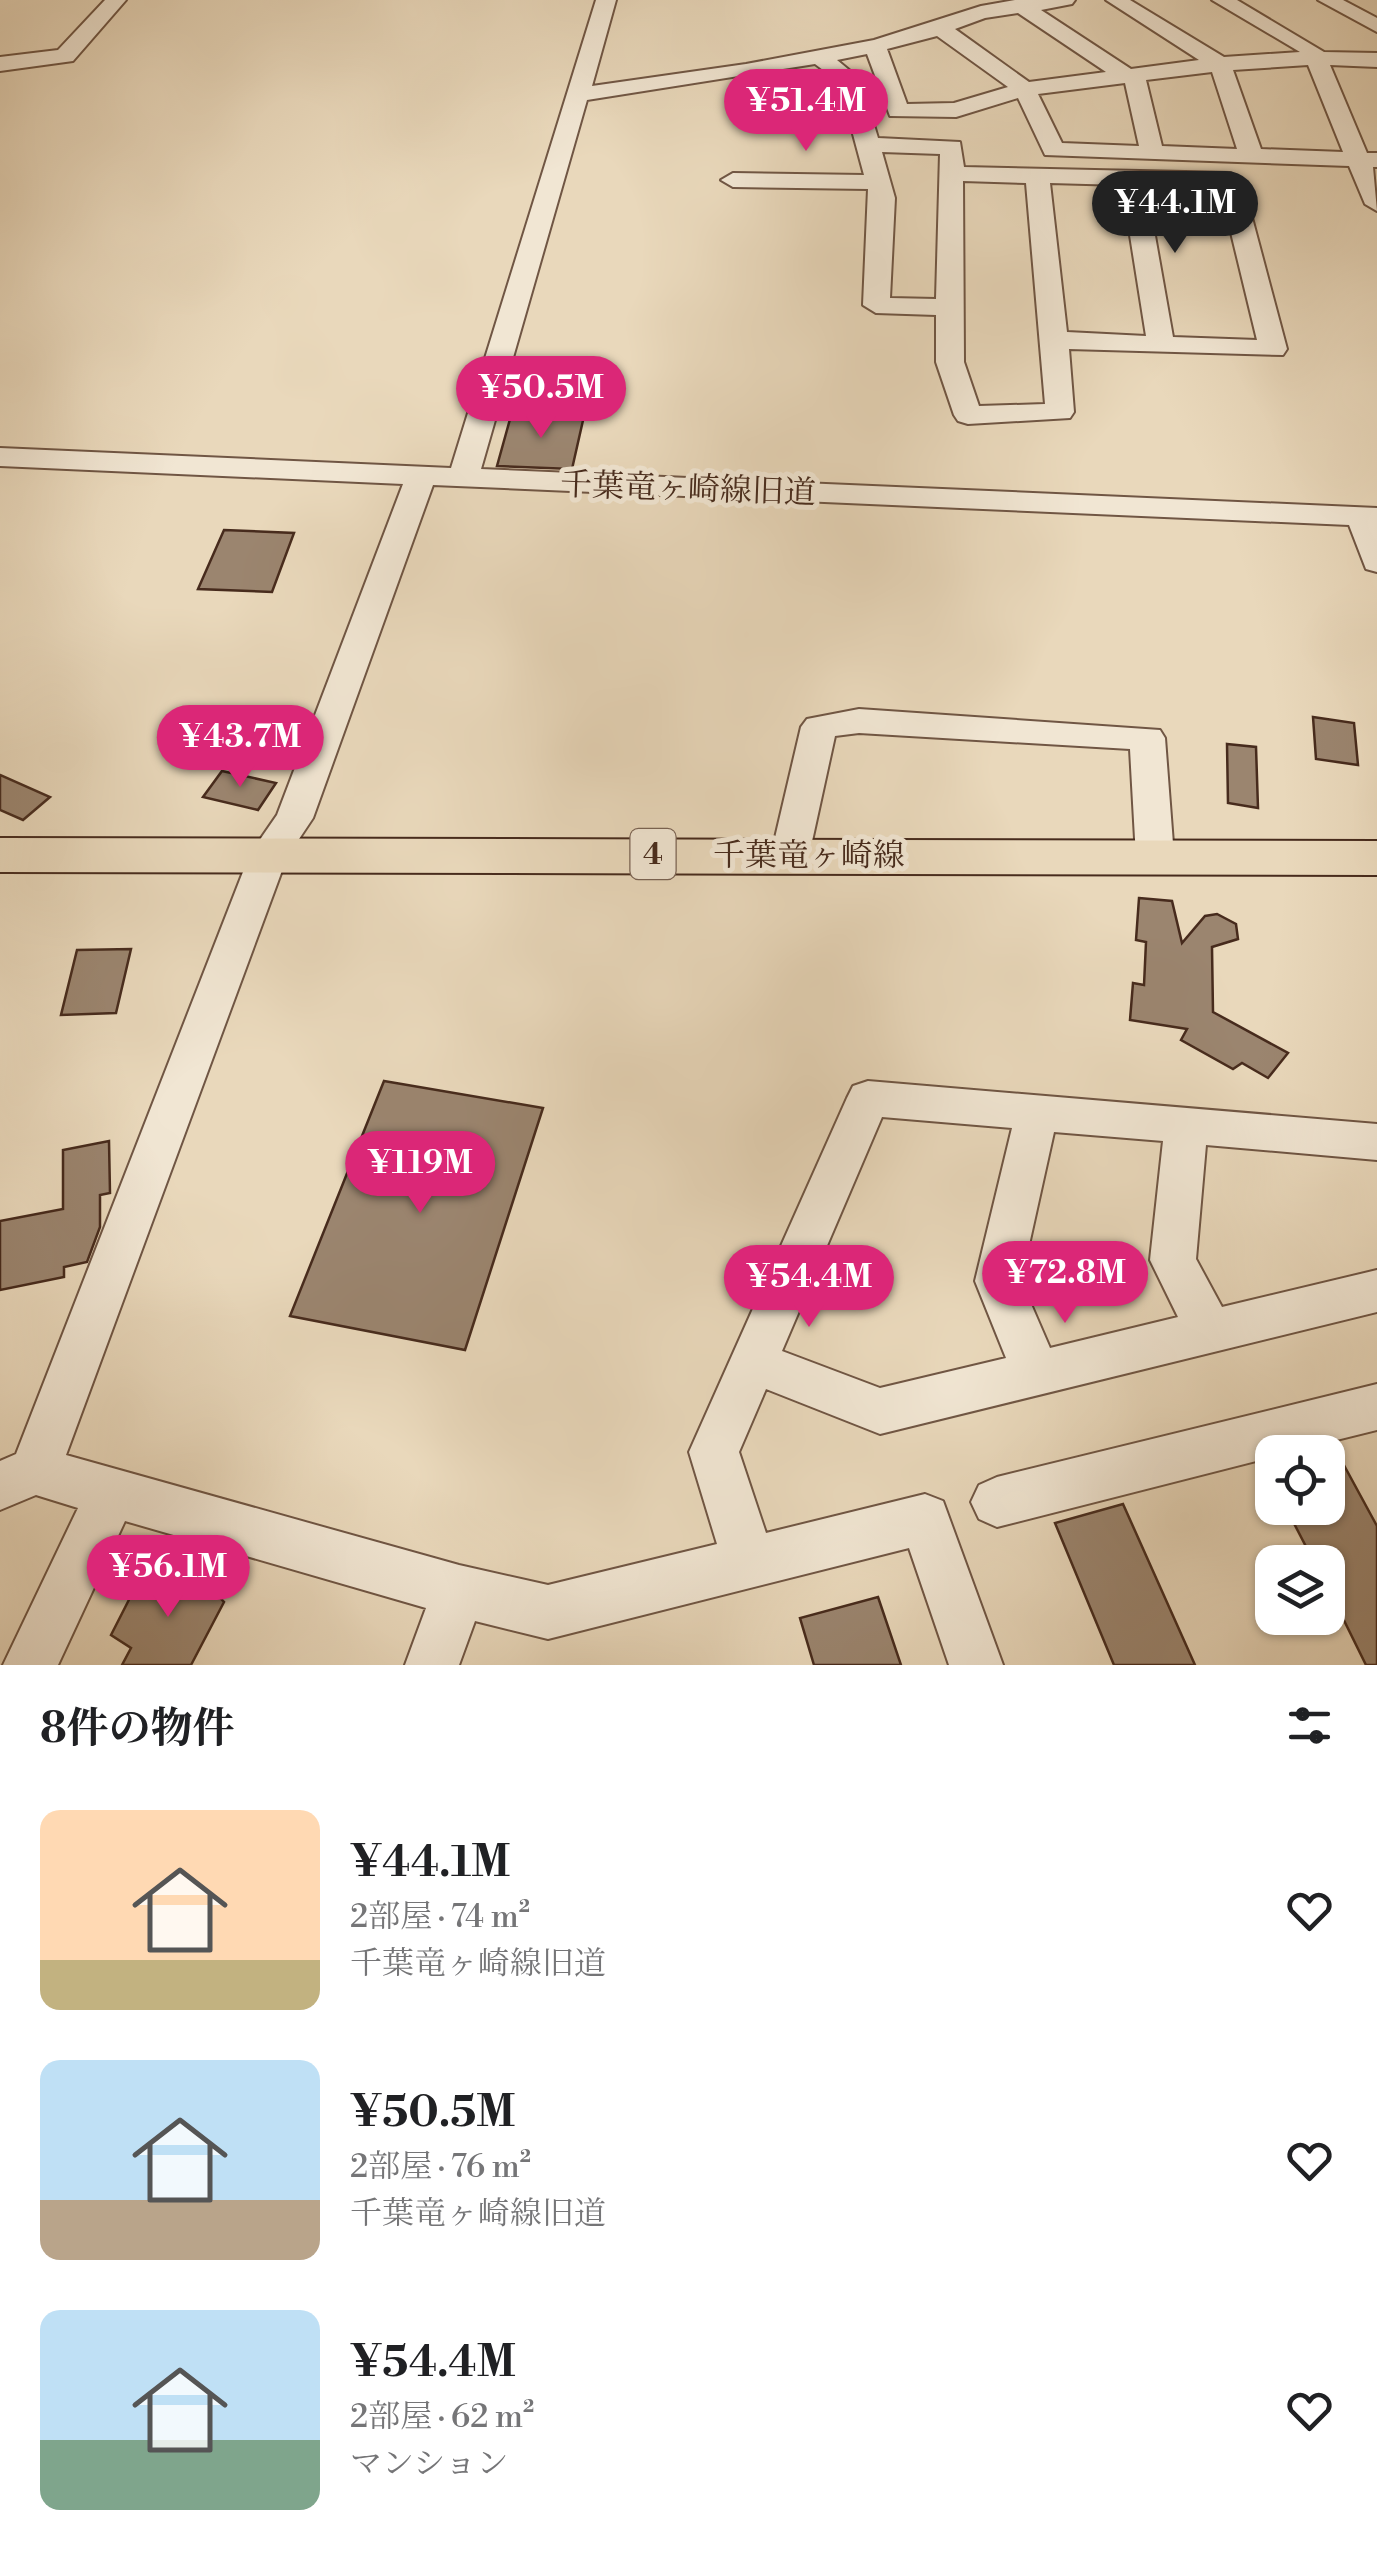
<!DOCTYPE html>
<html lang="ja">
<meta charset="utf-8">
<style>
:root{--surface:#fff;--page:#f2f2f2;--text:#202124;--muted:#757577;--accent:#db2777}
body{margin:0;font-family:"Libre Bodoni","Noto Serif JP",serif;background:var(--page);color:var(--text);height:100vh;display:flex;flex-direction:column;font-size:38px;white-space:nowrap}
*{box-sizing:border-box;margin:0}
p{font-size:32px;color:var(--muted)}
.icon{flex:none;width:55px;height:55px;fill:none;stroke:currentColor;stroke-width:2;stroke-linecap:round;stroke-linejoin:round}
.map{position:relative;height:1665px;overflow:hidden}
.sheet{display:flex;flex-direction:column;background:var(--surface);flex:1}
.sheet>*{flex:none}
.controls{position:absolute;left:1255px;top:1435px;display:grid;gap:20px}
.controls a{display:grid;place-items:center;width:90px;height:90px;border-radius:20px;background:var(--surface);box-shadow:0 2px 8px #0004;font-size:50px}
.price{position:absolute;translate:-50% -85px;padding:0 22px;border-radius:35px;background:var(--accent);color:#fff;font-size:32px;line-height:65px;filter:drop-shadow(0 2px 5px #0008)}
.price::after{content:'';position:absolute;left:50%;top:60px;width:30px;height:22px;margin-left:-15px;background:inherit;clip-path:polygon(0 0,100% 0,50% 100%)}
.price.selected{background:#222;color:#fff}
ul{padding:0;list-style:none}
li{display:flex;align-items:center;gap:30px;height:250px;padding:0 40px}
li span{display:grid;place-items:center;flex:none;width:280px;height:200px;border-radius:20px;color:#555}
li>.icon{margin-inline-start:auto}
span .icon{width:120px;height:120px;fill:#fffc;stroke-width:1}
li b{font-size:42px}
h2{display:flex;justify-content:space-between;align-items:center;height:120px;padding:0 40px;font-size:42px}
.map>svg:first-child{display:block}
.building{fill:#9b856f;stroke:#472b1d;stroke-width:2.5}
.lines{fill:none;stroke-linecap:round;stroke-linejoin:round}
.minor-casing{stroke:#705644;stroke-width:4}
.major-casing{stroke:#472b1d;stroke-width:4}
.minor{fill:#f1e6d3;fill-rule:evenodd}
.major{fill:#e9d8bb;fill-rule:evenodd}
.labels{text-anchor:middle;stroke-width:10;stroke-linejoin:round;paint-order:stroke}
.shield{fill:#f1e6d3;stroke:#7a6354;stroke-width:2.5}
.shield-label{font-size:30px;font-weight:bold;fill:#472b1d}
.street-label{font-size:32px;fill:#472b1d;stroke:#f1e6d3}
</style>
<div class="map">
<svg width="1377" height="1665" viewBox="0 0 1377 1665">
<rect width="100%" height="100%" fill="#e9d8bb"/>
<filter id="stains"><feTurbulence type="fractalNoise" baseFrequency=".002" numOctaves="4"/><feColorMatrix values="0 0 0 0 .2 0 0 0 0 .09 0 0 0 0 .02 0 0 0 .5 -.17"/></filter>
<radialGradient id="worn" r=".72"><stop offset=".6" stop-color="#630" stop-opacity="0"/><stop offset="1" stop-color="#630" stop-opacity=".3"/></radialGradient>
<g class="building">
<polygon points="512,412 584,416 572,469 497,466"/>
<polygon points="224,530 294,533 272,592 198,589"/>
<polygon points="1313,717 1354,723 1358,765 1316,759"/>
<polygon points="1227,744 1256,747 1258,808 1228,803"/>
<polygon points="222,771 276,783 258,810 203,797"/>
<polygon points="0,775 50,797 23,820 0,810"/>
<polygon points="1139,898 1172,901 1182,943 1205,916 1217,914 1236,924 1238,939 1212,947 1213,1012 1288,1053 1268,1078 1242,1063 1233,1069 1181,1040 1187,1029 1130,1020 1133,983 1144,985 1146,942 1136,940"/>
<polygon points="131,949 116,1013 61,1015 77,950"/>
<polygon points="384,1081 543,1108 465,1350 290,1316"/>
<polygon points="109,1141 110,1193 100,1195 100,1227 87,1262 64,1267 64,1277 0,1290 0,1221 63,1209 63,1150"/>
<polygon points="1333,1445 1377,1526 1377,1665 1366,1665 1328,1588 1328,1562 1314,1562 1286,1508 1328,1508 1328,1446"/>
<polygon points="1123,1504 1195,1665 1114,1665 1055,1523"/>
<polygon points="193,1570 224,1602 191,1665 122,1665 131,1648 111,1635 137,1584"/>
<polygon points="878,1597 901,1665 814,1665 800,1618"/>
</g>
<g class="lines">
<g class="minor-casing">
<g id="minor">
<polygon points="105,0 126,0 73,61 0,71 0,57 58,50"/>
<path d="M596 0H616L592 86 746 64 874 40 981 6 1015 0H1075L1072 4 1041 10 1131 69 1199 60 1106 0H1130L1224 57 1300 52 1212 0H1237L1324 52 1377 53V67L1330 65 1367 153H1377V167H1373L1377 211 1365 204 1349 166 1045 155 1018 98 956 117 890 116 867 54 837 60 860 79 878 138 960 142 964 167 1230 173 1242 180 1287 349 1283 355 1069 349 1074 412 1070 418 968 424 958 421 954 415 936 362V315L876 313 863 305 868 189 733 187 721 180 733 173 864 175 839 82 815 64 587 100 481 469 1377 508V572L1366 569 1349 525 433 485 313 818 287 857 66 1455 459 1565 548 1585 717 1544 689 1452 847 1098 853 1086 868 1081 1377 1124V1160L1206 1145 1196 1259 1222 1307 1377 1270V1312L880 1434 766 1389 739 1452 766 1533 925 1494 943 1501 1003 1665H949L909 1548 548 1639 475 1621 459 1665H405L426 1608 125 1521 58 1665H3L78 1508 36 1495 0 1510V1461L16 1454 250 854 277 815 403 484 0 466V448L451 468ZM1018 13 1106 72 1029 82 955 29 985 18ZM937 36 1008 87 954 103 907 104 887 49ZM1308 65 1343 152 1261 149 1233 70ZM1212 72 1237 149 1162 146 1146 80ZM1125 83 1139 146 1062 143 1038 94ZM882 152 940 154 936 299 890 298 895 198ZM963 181 1026 183 1045 404 979 406 964 362ZM1050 183 1122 185 1146 336 1067 332ZM1146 185 1220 187 1257 340 1173 337ZM882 1117 1012 1128 975 1281 1006 1358 880 1388 782 1351ZM1054 1132 1163 1141 1150 1260 1178 1317 1050 1348 1021 1281Z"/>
<polygon points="1318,0 1343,0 1377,18 1377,32"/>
<polygon points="859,709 1160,730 1165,738 1174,857 1168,867 1155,871 1142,867 1136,857 1130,749 859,733 835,736 809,855 803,865 790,869 777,865 771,855 801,727 807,719"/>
<polygon points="1377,1384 1377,1430 1288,1452 1272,1452 1272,1457 997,1527 979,1519 971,1502 979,1485 997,1477"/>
</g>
</g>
<g class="major-casing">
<polygon id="major" points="0,838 1377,841 1377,875 0,872"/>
</g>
<use href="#minor" class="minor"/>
<use href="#major" class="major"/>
</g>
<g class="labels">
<rect class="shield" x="630.5" y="829" width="45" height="50" rx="8"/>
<g class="shield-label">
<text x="653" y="864">4</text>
</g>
<g class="street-label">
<text transform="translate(688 488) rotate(2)" y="11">千葉竜ヶ崎線旧道</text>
<text x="809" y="866">千葉竜ヶ崎線</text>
</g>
</g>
<rect width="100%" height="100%" filter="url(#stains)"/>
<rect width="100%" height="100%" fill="url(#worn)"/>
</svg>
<div class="controls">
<a><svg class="icon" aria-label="locate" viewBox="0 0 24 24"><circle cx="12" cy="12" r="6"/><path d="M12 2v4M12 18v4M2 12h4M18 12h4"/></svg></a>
<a><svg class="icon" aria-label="layers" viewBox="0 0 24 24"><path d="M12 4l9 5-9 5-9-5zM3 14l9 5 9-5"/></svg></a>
</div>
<b class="price" style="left:806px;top:154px">¥51.4M</b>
<b class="price selected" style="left:1175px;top:256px">¥44.1M</b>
<b class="price" style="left:541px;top:441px">¥50.5M</b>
<b class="price" style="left:240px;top:790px">¥43.7M</b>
<b class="price" style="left:420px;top:1216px">¥119M</b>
<b class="price" style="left:1065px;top:1326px">¥72.8M</b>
<b class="price" style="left:809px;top:1330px">¥54.4M</b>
<b class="price" style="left:168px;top:1620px">¥56.1M</b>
</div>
<section class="sheet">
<h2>8件の物件<svg class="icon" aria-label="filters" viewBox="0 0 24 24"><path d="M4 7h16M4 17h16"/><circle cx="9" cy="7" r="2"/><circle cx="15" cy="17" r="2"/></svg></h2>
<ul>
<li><span style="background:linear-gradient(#ffd9b3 75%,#c2b280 0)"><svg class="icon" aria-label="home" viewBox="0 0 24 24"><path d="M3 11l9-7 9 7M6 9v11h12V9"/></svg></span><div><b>¥44.1M</b><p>2部屋 · 74 m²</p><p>千葉竜ヶ崎線旧道</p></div><svg class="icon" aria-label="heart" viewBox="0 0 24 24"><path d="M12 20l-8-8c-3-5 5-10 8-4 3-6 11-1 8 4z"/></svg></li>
<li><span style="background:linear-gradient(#bfe0f5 70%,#b9a48a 0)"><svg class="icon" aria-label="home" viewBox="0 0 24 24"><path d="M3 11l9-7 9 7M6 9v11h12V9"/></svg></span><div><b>¥50.5M</b><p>2部屋 · 76 m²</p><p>千葉竜ヶ崎線旧道</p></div><svg class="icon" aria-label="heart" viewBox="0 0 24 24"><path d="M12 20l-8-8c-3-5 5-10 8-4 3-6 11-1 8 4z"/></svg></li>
<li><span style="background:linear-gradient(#bfe0f5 65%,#7fa58c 0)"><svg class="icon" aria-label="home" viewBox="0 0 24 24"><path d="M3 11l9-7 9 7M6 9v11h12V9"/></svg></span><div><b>¥54.4M</b><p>2部屋 · 62 m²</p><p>マンション</p></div><svg class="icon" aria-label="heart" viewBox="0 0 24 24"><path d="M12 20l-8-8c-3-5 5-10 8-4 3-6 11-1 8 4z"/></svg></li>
</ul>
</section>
